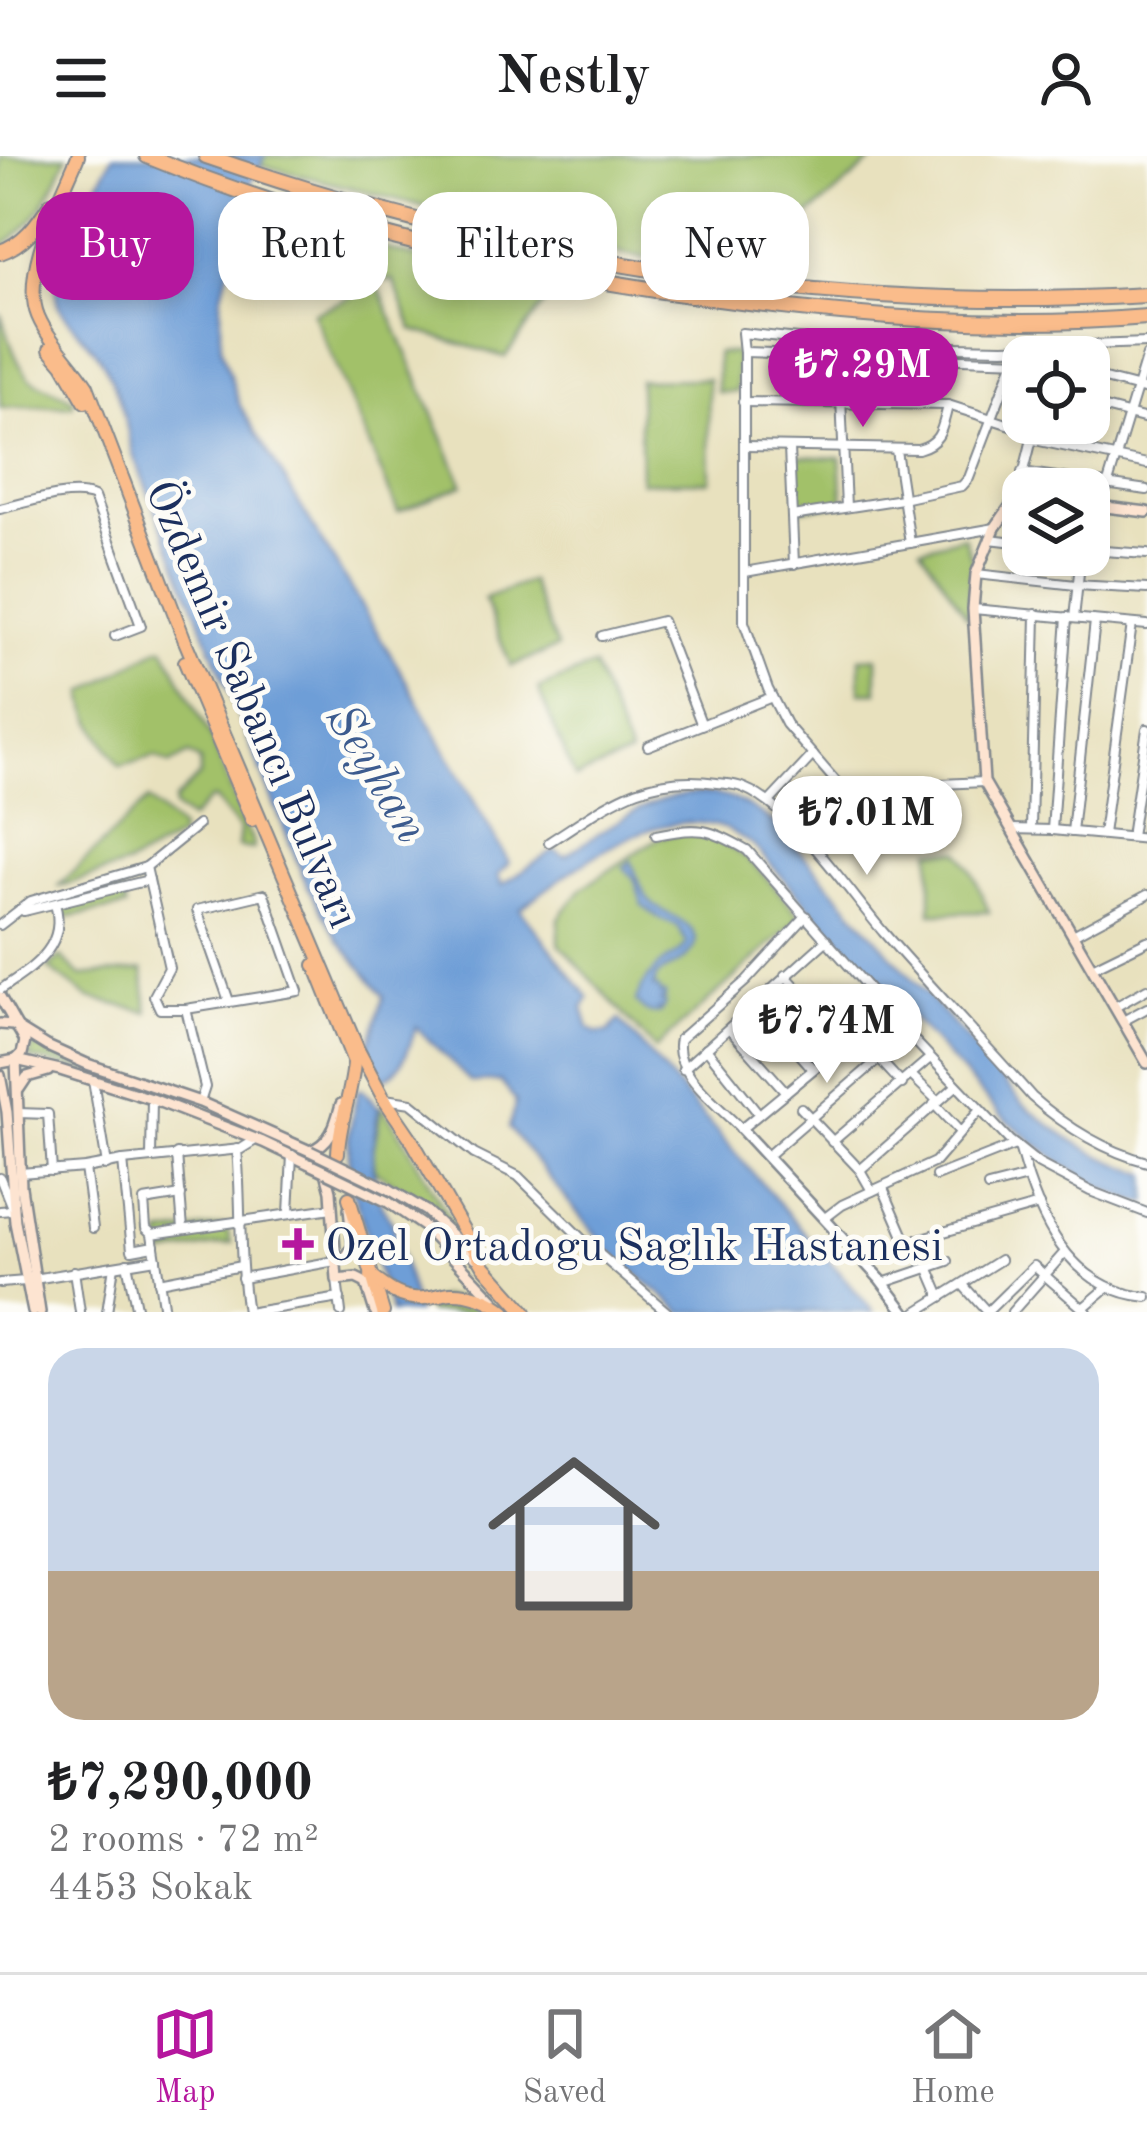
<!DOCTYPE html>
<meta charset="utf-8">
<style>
:root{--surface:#fff;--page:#f6f6f6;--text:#202124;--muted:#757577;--line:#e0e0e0;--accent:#b5179e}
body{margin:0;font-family:"Old Standard TT",serif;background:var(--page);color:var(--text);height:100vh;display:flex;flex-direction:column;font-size:45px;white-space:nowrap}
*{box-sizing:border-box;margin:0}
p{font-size:39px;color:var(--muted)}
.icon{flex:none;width:66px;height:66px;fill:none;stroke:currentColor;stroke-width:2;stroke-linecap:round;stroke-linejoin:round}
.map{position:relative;height:1156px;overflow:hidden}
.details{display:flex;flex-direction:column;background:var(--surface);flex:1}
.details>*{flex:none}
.guide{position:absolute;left:36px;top:36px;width:1077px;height:108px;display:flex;gap:24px}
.buttons{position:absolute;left:1002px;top:180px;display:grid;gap:24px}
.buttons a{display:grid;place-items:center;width:108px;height:108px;border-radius:24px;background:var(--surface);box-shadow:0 6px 18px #0003;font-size:60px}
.price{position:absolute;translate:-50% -102px;padding:0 27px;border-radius:42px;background:#fff;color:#222;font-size:39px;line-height:78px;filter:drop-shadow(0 3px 6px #0008)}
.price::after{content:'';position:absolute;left:50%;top:72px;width:36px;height:27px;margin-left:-18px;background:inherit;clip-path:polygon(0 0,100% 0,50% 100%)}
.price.on{background:var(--accent);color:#fff}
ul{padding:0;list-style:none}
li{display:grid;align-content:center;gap:24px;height:636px;padding:0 48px}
li span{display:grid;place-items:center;height:372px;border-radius:36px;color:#555}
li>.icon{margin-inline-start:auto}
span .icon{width:216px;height:216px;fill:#fffc;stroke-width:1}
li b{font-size:51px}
.chip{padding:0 42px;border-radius:36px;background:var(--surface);box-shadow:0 6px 18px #0003;font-size:42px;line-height:108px}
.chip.on{background:var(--accent);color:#fff}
header{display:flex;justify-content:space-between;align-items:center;height:156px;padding:0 48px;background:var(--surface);font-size:54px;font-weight:600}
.menu{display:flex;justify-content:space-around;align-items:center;height:168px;border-top:3px solid var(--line);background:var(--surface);font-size:33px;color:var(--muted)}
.menu a{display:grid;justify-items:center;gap:6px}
.menu .on{color:var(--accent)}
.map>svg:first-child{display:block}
.green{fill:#a2c169;stroke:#5e7864;stroke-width:3}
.water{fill:#6e9ed7;stroke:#44669a;stroke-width:3}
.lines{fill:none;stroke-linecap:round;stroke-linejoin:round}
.minor-casing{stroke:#82888e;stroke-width:12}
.tertiary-casing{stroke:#82888e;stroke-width:14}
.secondary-casing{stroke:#82888e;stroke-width:14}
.primary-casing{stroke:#82888e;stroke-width:16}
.motorway-casing{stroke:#82888e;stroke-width:18}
.minor{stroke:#fff;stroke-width:8}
.tertiary{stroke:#fff;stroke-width:9}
.secondary{stroke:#fde4d1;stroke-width:9}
.primary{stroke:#fabc8b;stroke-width:12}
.motorway{stroke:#fabc8b;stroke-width:14}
.secondary-bridge-casing{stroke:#82888e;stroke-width:14;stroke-linecap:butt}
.secondary-bridge{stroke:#fde4d1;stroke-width:9}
.poi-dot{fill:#b5179e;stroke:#fdfcf7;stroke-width:4.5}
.labels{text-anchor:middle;stroke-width:10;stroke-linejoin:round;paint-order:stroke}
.street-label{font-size:45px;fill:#1b2f5e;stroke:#fdfcf7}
.poi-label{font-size:45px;fill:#1b2f5e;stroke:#fdfcf7;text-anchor:start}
.water-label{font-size:48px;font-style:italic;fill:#3c5b8e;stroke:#fdfcf7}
</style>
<header><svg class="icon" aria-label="menu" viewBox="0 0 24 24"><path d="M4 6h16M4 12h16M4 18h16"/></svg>Nestly<svg class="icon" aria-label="person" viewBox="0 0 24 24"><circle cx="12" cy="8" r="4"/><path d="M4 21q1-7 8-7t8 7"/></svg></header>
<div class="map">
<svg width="1147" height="1156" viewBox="0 0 1147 1156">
<rect width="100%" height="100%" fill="#fdfcf7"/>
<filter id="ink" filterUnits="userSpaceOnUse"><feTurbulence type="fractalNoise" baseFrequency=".00833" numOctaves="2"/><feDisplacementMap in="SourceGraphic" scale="24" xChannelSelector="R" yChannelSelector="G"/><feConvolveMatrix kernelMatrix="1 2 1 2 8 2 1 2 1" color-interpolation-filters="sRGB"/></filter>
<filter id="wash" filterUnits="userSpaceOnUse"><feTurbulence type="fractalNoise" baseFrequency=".004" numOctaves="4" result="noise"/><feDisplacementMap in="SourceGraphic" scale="48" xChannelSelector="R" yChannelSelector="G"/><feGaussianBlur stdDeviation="2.7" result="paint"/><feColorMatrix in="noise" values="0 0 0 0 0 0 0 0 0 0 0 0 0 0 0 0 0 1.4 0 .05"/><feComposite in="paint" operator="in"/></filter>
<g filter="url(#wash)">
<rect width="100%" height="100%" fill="#e8e1be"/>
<g class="green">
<path d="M0 0H67C51 38 36 69 0 91Z"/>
<polygon points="265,0 878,0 749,112 644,102 485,66 260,9"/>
<polygon points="260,55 549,141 505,201 413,174 393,124 243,125"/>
<polygon points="378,130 463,329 398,356 313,157"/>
<path d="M0 157C8 177 14 205 29 221 38 229 62 237 74 244L72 250 0 252Z"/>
<rect x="717" y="197" width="20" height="39"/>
<polygon points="708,223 710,325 641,326 639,224"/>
<polygon points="796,300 840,302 843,348 800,353"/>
<polygon points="964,380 972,403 968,461 921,392"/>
<polygon points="530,425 557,492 511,510 484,443"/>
<path d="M160 491H164L210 579 245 671 254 687 253 693 238 691 240 674 214 643 209 644 190 664 174 651 175 644 200 620V605L189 598 170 608 155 601 120 610C106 589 84 559 85 536Z"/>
<polygon points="877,501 877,536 860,536 860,502"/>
<polygon points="593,510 630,599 575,622 538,533"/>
<polygon points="148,644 180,673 179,681 128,709 57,731"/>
<path d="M687 675C748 691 761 717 801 761L655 893 559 788V762L581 733 658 682Z"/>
<polygon points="931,694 959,695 972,715 989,756 931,757"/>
<polygon points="122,734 126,751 64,762 63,747"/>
<polygon points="61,801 81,820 143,814 148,856 89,842 48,812"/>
<path d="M34 889C80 915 132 926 182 945 260 975 336 1010 409 1051L432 1069 509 1156 427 1067 408 1053C290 988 161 928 28 902Z"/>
<polygon points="382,950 404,983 461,1083 432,1051 375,1015 373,995"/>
<polygon points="225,1069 232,1087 163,1099 162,1079"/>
<polygon points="439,1141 474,1144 483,1149 468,1156 428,1156 425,1147"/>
</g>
<g class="water">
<path d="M113 0H265L237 53 229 111 221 142V192L240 250 400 514 509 707 498 719 502 729 554 694 565 700C616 666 678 617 742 647 753 653 764 661 775 667L1023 948C1063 981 1097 1003 1147 1018V1047C1097 1040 1038 990 1000 958L753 689C743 683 732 674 720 671 651 649 572 714 520 753L589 842 583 852 589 872 597 877H608L619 864 874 1156H683L616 1101 585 1066 509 972 516 945 500 925 471 926 416 871C410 890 403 914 384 923L380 921 368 893 384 840 338 783 307 729 133 298C125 263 119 231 99 200 90 186 63 161 58 148 46 117 97 30 113 0Z"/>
<path d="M631 705C636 717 642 738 651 747 663 760 715 771 688 799 680 809 666 812 656 820L654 831 659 833 661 838H665V842L661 845 665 847 662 854 658 853 660 857C648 859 643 853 636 846 639 834 652 814 664 806 675 799 681 798 687 787L678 770 660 763 643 750 634 722 624 711Z"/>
<path d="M358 934H363L379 952C371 990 367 1034 392 1066L417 1156H391L349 1021V979Z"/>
</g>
</g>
<g filter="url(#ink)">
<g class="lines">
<g class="minor-casing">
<g id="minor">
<polyline points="744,196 1023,205"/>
<polyline points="839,199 846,351"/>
<polyline points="1089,219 1147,234"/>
<polyline points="743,246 948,249 1032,276"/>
<polyline points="1089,248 1147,263"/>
<polyline points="1030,283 1147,308"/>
<path d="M744 290 918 293C942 287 942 271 948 250"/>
<polyline points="789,292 794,408"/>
<polyline points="896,294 910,387"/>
<polyline points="1022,316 1147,334"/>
<polyline points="1018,339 1036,267"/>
<polyline points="1101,350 1147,199"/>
<path d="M0 353C25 347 71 331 94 341L141 470 115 480"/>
<polyline points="792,360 902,343 962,330 969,322 1014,204"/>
<polyline points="1089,364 1092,349"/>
<polyline points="990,383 1023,387"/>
<polyline points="1089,394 1147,398"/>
<polyline points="745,416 995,372"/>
<polyline points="976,418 1076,429 1147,433"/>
<polyline points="973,453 1147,469"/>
<polyline points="1074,462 1081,399"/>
<polyline points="602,480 662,465 701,567"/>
<polyline points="648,590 772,541"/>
<polyline points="984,626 854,632 838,628 786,568 768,533 744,466 744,196 742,177 855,189 1003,192 1147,187"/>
<polyline points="769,646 813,599"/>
<polyline points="795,673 838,628"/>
<polyline points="1012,673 1052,674 1147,683"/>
<polyline points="1031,673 1036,458"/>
<polyline points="1052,674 1067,461"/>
<polyline points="1072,676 1095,465"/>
<polyline points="1103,678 1132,468"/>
<path d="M656 679C698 670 709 672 747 694L914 884 1009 984 1039 1008 1090 1035 1147 1057"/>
<polyline points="1131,681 1147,573"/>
<polyline points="1145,682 1147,669"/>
<path d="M549 686C607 649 644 616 717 627 726 628 736 628 744 632 792 651 849 736 884 777 932 832 983 886 1032 941 1066 971 1102 994 1147 1006"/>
<polyline points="146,711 169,812 154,840 160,853 186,853 205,931 200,946"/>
<polyline points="24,755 149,724"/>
<path d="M806 760 746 825 680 883C671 915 719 950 741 973L843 889 889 855"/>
<polyline points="0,769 31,745 146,711 198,669"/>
<polyline points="1073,779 1147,739"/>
<polyline points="1092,812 1147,785"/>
<polyline points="785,819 819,856 843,889"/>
<path d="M0 834C31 812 68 792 55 748"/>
<polyline points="754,847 813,913"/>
<polyline points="1115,851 1147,833"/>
<polyline points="186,853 298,835 264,738 197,754 229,845"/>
<polyline points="1123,865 1147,852"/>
<polyline points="730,873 786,936"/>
<polyline points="706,892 759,958"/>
<polyline points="683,913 827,784"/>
<polyline points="912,920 938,945"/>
<polyline points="93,924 107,1009"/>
<polyline points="385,943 411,947 474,998 518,1020 584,1085 667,1156"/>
<polyline points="934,948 960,976"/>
<polyline points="801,952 860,1014 872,1035"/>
<polyline points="18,957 48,958 52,1015"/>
<polyline points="832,986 930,902"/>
<path d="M237 993C242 1048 238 1102 247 1156"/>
<path d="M1020 994C1038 1061 1069 1134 1147 1141"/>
<polyline points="177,998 183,1073"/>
<polyline points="767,1000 879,903 902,928"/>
<polyline points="151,1001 152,943"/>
<polyline points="123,1005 132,1094 154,1090"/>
<polyline points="85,1012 93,1072"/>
<polyline points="860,1014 956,930"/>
<polyline points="20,1017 85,1012 123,1005 241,993 257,983"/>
<polyline points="936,1020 1015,989"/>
<polyline points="0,1022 13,1054 0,1055"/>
<polyline points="988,1031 1027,1021"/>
<polyline points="883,1032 906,1085"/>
<polyline points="289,1057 292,999"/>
<polyline points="825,1062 842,1049 935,1006 979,955"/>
<polyline points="152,1078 332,1052"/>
<polyline points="859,1100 1039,1049"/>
<polyline points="127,1107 137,1156"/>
<polyline points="929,1113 941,1141"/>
<polyline points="74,1115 80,1156"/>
<polyline points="242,1122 335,1105"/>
<polyline points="34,1123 156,1103"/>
<polyline points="337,1124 341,1156"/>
<polyline points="159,1126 241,1110"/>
<polyline points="0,1127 26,1125"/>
<polyline points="883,1127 948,1105"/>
<polyline points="963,1129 987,1156"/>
<polyline points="1083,1152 1108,1131"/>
<polyline points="107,1156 114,1110"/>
<polyline points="164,1156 152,1078 146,1072 144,1045 181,1039"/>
<polyline points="253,1156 340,1142"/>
<polyline points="917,1156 1000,1104"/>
<polyline points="987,1156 1034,1110 1087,1156"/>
<polyline points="1012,1156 1065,1096"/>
</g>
</g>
<g class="tertiary-casing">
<polyline id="tertiary" points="741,973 880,1123 905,1156"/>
</g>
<g class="secondary-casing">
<g id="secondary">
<polyline points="1023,340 1018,339 995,372 976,418 973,453 984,626 1147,907"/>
<polyline points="1089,349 1147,356"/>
<polyline points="0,841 25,885 22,898 16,904"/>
<path d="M0 868 13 869 47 890 87 908 200 946 310 995C332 986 335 969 341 948"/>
<polyline points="16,904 21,1031 40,1156"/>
<polyline points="0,907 16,904 60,914 152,943 263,986 326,1016 331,1035 337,1124 356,1122 366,1127 375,1156"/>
<polyline points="0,919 7,956 15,1066 33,1156"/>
<polyline points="19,933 27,921 48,915"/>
<polyline points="389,1033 426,1055 476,1102"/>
<polyline points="388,1046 423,1070 494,1144"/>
<polyline points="335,1105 346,1102 353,1089 349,1053"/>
</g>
</g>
<g class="primary-casing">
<g id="primary">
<path d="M78 0C61 42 20 117 38 160 49 186 72 206 87 230L185 485 358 894 384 943 410 981 484 1110 525 1156"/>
<polyline points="50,193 63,208 85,246"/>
<polyline points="185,506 252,664"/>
<path d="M315 809 354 906C352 937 339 966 338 997"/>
<polyline points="349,1042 383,1156"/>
<path d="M371 1120C384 1130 396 1140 413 1142 426 1144 439 1138 451 1137 469 1136 492 1144 505 1156"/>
</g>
</g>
<g class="motorway-casing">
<g id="motorway">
<path d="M147 0C327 74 519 116 711 142 856 162 1001 173 1147 161"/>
<path d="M206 0C508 105 827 159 1147 139"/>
<path d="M0 96C24 88 38 68 51 48"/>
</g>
</g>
<use href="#minor" class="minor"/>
<use href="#tertiary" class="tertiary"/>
<use href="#secondary" class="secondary"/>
<use href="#primary" class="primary"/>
<use href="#motorway" class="motorway"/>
<g class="secondary-bridge-casing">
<g id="secondary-bridge">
<polyline points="310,995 389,1033"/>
<polyline points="326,1016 388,1046"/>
</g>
</g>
<use href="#secondary-bridge" class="secondary-bridge"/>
</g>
</g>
<path class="poi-dot" d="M292 1070h12v12h12v12h-12v12h-12v-12h-12v-12h12z"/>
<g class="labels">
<g class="street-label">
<text transform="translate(254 547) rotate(67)" y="16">Özdemir Sabancı Bulvarı</text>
</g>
<g class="poi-label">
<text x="325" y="1104">Ozel Ortadogu Saglık Hastanesi</text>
</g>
<g class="water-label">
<text transform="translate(379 616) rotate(59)" y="17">Seyhan</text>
</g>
</g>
</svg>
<div class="buttons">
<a><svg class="icon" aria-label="locate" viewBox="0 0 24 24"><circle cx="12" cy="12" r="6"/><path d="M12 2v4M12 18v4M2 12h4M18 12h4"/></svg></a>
<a><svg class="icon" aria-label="layers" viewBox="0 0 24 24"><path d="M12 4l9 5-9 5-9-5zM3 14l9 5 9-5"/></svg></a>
</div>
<b class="price on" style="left:863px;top:274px">₺7.29M</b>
<b class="price" style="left:867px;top:722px">₺7.01M</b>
<b class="price" style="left:827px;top:930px">₺7.74M</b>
<div class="guide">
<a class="chip on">Buy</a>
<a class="chip">Rent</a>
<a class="chip">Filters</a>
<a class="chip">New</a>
</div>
</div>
<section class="details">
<ul>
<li><span style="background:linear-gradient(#c9d6e8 60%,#b9a48a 0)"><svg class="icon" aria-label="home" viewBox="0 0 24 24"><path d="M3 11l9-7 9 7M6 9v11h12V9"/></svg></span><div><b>₺7,290,000</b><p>2 rooms · 72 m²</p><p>4453 Sokak</p></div></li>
</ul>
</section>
<nav class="menu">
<a class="on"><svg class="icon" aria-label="map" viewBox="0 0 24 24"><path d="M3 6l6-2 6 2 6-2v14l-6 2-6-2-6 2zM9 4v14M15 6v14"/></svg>Map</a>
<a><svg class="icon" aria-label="saved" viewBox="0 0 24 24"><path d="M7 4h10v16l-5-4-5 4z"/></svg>Saved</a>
<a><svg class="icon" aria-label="home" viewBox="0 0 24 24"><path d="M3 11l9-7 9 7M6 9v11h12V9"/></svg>Home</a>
</nav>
